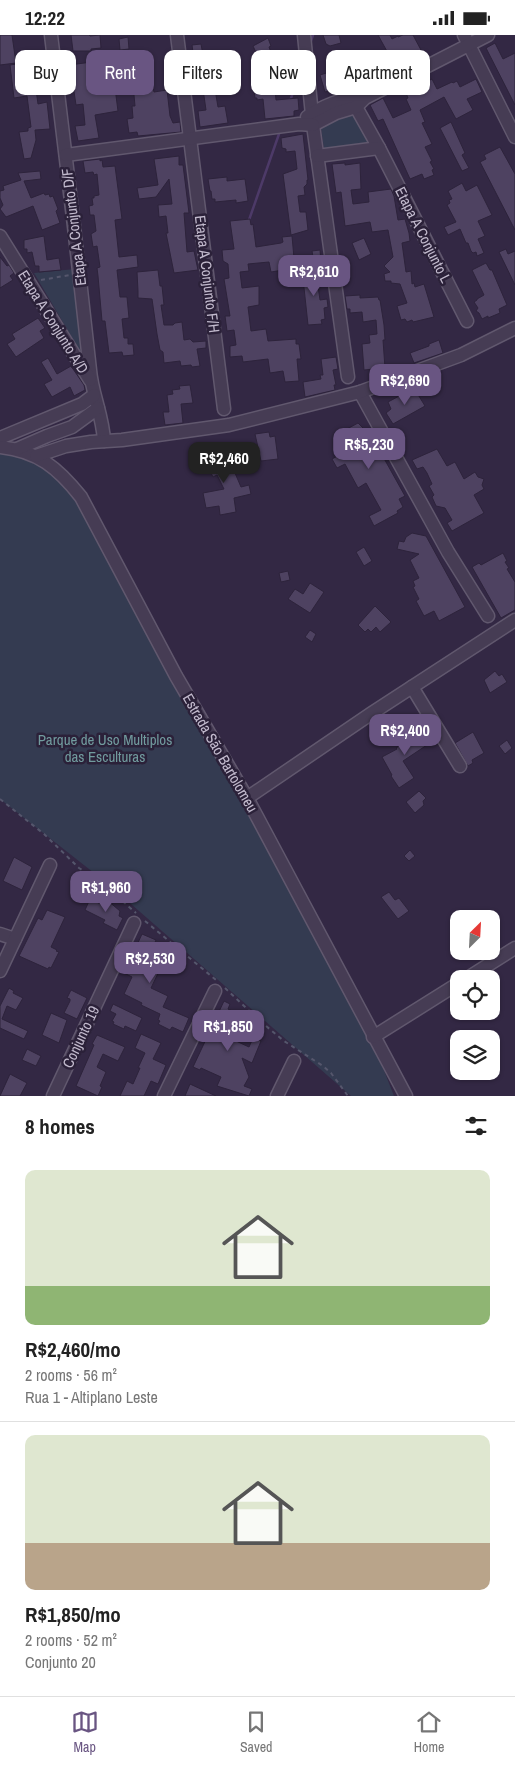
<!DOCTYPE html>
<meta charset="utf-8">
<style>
:root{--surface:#fff;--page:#f2f2f2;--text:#222;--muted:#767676;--line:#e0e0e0;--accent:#695582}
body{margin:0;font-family:"Archivo Narrow",sans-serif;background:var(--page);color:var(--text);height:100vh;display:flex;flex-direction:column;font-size:19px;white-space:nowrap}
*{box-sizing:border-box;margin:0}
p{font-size:16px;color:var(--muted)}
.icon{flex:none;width:28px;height:28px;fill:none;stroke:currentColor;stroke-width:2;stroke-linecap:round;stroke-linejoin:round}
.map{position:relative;height:1061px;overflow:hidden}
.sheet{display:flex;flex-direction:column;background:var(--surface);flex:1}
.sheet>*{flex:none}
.guide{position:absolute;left:15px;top:15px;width:485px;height:45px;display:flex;gap:10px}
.needle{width:32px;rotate:24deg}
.fabs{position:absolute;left:450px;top:875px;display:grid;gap:10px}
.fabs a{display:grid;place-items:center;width:50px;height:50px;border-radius:10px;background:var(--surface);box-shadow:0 1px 4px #0004;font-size:25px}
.price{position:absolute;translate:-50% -42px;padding:0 11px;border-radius:10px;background:var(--accent);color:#fff;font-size:16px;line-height:32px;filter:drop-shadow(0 1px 2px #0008)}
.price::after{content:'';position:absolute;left:50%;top:30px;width:15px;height:11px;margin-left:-8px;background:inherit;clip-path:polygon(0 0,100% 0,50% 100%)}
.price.current{background:#222;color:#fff}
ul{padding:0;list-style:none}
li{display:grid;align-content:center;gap:10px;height:265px;padding:0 25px}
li+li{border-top:1px solid var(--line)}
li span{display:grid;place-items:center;height:155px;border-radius:10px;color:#555}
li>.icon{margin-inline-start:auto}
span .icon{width:90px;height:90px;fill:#fffc;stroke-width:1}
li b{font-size:21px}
h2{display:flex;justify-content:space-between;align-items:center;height:60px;padding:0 25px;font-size:21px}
.tag{padding:0 18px;border-radius:10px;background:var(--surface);box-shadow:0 1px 4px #0004;font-size:18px;line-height:45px}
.tag.current{background:var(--accent);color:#fff}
.status{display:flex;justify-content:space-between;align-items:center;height:35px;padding:0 25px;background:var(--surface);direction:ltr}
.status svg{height:14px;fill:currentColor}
.dock{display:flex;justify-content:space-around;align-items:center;height:70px;border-top:1px solid var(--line);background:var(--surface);font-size:14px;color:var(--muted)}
.dock a{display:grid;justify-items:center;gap:2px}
.dock .current{color:var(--accent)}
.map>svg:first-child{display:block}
.green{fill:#343b51}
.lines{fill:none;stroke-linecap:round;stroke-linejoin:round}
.stream{stroke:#4d3a68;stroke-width:2.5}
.building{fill:#4e4261;stroke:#2d233b}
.minor-casing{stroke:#61586e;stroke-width:15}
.path{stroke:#55566c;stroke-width:2;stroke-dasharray:4 4;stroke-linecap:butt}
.minor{stroke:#463c54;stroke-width:12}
.labels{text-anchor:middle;stroke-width:5;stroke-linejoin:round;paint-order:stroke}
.street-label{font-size:15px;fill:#c2bacd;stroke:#2b2139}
.park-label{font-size:15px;fill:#719b9e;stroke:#2b2139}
</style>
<div class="status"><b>12:22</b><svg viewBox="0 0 49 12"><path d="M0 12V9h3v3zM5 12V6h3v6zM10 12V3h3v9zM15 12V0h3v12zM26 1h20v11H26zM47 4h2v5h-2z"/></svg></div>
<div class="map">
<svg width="515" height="1061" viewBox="0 0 515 1061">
<rect width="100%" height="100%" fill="#332844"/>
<g class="green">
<polygon points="352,78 370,110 324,114 320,86"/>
<polygon points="75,234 81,318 34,238"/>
<polygon points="0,411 52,425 66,435 84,454 247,760 371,1002 394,1061 351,1061 108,849 0,764"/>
</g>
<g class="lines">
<g class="stream">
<polyline points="311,6 313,0"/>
<polyline points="290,66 302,32"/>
<polyline points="249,185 279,99"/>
</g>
</g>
<g class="building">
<polygon points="0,0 12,0 16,28 0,30"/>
<polygon points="71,0 89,0 90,1 100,0 101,13 91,14 91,16 73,16"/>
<polygon points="323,0 339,0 341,8 330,11 326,9"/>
<polygon points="378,0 390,0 392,4 398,1 398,2 403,0 413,0 421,15 410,21 413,27 403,33 399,26 394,29"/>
<polygon points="128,2 129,14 120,15 119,4"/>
<polygon points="268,3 271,11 269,12 272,20 260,26 253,11"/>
<polygon points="495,8 503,24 515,18 515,70 486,13"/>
<polygon points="201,9 203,20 214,20 215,37 212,37 218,72 225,71 228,88 200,92 198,76 206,75 202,47 200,48 198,31 195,32 192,10"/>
<polygon points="146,21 154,57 167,55 170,81 173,88 180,87 181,97 138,101 137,97 129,98 127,84 133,83 132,71 135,71 133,49 109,51 106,25 120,23 120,29 136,27 136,22"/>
<polygon points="29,27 31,41 34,40 38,69 47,67 50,94 35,95 36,105 31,123 24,124 19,97 28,96 28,93 31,92 27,61 14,63 10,30"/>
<polygon points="92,27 96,55 115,53 118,76 95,80 99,103 78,106 75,91 85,90 83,69 76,70 73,50 70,50 68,41 71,41 69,30"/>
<polygon points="355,29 360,38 352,51 325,57 320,40"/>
<polygon points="274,43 276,65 298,63 299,75 294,76 294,81 265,84 263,64 257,65 257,63 255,63 253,48 255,48 255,45"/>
<polygon points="427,44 428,46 432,44 437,54 452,47 453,48 457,46 460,52 476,44 482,57 467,64 473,75 456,84 444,62 420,75 425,87 422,88 432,109 425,112 432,126 430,127 434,134 432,135 434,140 424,144 422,139 410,144 383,84 378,86 370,70 383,63 393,83 411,75 406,64 408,63 406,58 410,56 408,53"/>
<polygon points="451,87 465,118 462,120 469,133 462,136 440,93"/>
<polygon points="303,99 308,145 307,145 307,149 304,152 305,160 298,161 300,177 306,177 308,195 291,200 283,139 297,134 295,116 286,117 286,114 282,113 281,103"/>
<polygon points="500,112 515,139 515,195 480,127 486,124 484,120"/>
<polygon points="179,121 179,130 183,130 189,178 184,178 187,217 194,216 198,235 174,238 166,198 168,198 166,181 159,182 158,170 172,169 169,144 156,162 139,164 137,153 158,150 154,124"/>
<polygon points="100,124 100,126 102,125 103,132 115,131 122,184 115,185 119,222 137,220 138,232 117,235 120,262 127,262 129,283 122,284 124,303 128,303 128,309 133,309 134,320 123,321 122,317 109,318 105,286 102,286 98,241 97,233 100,232 97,211 93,212 91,199 96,196 94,180 90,180 89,171 93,170 92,163 94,163 94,161 99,160 97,139 94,140 93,137 85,138 83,126"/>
<polygon points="345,128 345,130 360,128 361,154 351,155 353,169 369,167 368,157 391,154 394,161 398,185 405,184 409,198 410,206 402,208 406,237 411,236 412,249 414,248 415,252 424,249 434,282 413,287 412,285 407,287 405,284 401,285 397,271 407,268 400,249 391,248 391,246 385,246 384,239 390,237 384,231 393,222 388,195 372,197 370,187 345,191 341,157 336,158 332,129"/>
<polygon points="40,136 41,144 24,146 31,163 44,158 45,160 49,159 50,162 53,161 58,174 56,176 60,188 42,195 33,171 6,182 0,174 3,170 0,163 0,156 4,155 3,151 21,145 18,138"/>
<polygon points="227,142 227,146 245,144 248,166 236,168 236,165 215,167 215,164 212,164 211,156 210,156 208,144"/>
<polygon points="462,148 466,156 477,150 492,180 478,186 485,201 478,204 484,218 477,221 476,217 473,218 471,216 468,208 466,208 460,194 448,200 444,192 456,187 447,170 450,168 449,165 452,164 448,156"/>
<polygon points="250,184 251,190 253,189 256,212 281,208 283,207 282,202 292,201 294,223 282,224 283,235 271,237 269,227 248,229 249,236 240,237 242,253 259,251 259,270 248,272 251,296 266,294 268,306 296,304 296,309 299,309 301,324 297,324 299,346 285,347 283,336 270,338 268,324 243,327 242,321 230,322 230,311 236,310 234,295 227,296 225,281 230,281 224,244 229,243 228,229 223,226 222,215 234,214 230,186"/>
<polygon points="44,201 47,225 59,223 61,235 39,237 39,231 35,231 32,217 27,218 27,214 24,214 24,205"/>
<polygon points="364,203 371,219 359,225 352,208"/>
<polygon points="506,214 508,219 515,216 515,250 499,217"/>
<polygon points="320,215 321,227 314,228 312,216"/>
<polygon points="0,222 7,231 9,230 14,238 10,241 13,245 0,253"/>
<polygon points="486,228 490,235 492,235 507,270 499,274 500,278 488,283 488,281 482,284 479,278 476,276 478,273 474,267 477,265 477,264 484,260 472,235"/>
<polygon points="318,232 320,251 318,251 320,265 327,264 328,272 324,273 325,284 321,285 322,289 308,290 302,234"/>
<polygon points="158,235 160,251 162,251 164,270 161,270 164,290 173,290 175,288 182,287 184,305 190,304 193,307 206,306 206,313 197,314 200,331 192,332 191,330 181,331 180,326 164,328 163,317 160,315 157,299 152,264 138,263 138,256 137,237"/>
<polygon points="360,260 360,263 378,262 379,265 380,265 384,290 385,305 383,305 385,333 364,335 362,309 370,308 369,300 377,299 376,285 363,287 362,277 350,278 350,274 347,274 345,261"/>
<polygon points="38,283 45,293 40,296 44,303 16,322 7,309 15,304 12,299"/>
<polygon points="439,305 443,318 414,328 410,318 429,311 429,309"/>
<polygon points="336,322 338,334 333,335 336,350 334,350 335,355 305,362 303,347 321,344 320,340 323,340 321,324"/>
<polygon points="48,323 57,339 71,331 84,350 85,355 74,361 70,352 52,362 44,349 52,345 41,327"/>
<polygon points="190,350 193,368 181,369 183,388 165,390 163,377 169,377 167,360 173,359 172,355 180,354 179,351"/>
<polygon points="414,353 425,371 393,389 386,378 391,374 388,367"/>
<polygon points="358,388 365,395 367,393 405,461 399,464 403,472 397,476 398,478 374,491 369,481 381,475 366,448 358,453 345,429 337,433 332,424 341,419 336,410 339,409 334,401"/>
<polygon points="269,397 270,402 275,401 278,424 261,426 255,399"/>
<polygon points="226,414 230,424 229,424 241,452 249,450 251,459 234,463 236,477 220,480 219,471 206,473 203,458 224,454 217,440 213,442 206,428 211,425 209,421"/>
<polygon points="437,414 447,431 455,427 464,444 475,437 478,442 484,444 482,450 484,454 474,460 484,478 452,496 447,488 452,485 445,473 436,471 432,462 434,460 429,451 432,449 427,438 423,432 417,434 412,425"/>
<polygon points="412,498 426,501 465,572 439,586 434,576 424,581 416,566 419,564 413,552 415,551 413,546 419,543 410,525 419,519 397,514 399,506 404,507 406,502"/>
<polygon points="364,512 372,526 364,531 356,517"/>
<polygon points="503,518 507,526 505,527 509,533 507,534 515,547 515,575 501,583 472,532 479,528 481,530"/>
<polygon points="288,536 290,545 281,547 279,538"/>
<polygon points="310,548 324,557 310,578 288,564 295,554 303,559"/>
<polygon points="375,571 391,587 380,597 376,592 371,597 368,594 365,597 358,590"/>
<polygon points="310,595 316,599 312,607 305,602"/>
<polygon points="495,636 499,641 502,639 507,647 490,658 484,645"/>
<polygon points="420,692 430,708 403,726 414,743 399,753 391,741 392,740 382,722 397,714 396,713 399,711 396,707 413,695 414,696"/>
<polygon points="473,697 484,718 472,725 473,728 468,731 455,708"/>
<polygon points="507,705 512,713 505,719 499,711"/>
<polygon points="419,756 426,763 423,766 424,770 415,778 406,767"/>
<polygon points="410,815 415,821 409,826 404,821"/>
<polygon points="14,822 32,832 22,855 3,846"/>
<polygon points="389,857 395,865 399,863 409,876 398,884 381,862"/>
<polygon points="90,864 101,869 103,866 106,868 107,865 120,876 119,881 123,883 117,895 103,888 105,885 85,875"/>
<polygon points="47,875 65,882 51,912 57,915 56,916 59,917 51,933 49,932 48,934 19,921 38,883 42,885"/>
<polygon points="142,899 156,905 153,912 159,914 154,924 163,928 151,953 168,961 163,972 189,983 183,997 172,992 170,995 158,989 160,986 158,985 160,979 141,970 142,968 124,959 132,942 124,938"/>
<polygon points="9,953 14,956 13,958 23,963 16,975 7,971 2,984 28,996 24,1004 0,993 0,971"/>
<polygon points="71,955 87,963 77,984 64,978 70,966 70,964 67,963"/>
<polygon points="224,966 230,969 228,974 242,981 240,983 245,985 236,1006 249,1012 253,1003 261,1006 252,1028 242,1023 249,1042 244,1051 252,1054 249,1061 217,1051 221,1042 201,1033 200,1035 193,1032"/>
<polygon points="113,969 142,983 136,996 125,991 124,994 113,989 114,987 112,986 116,979 110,976"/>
<polygon points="51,978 67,985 59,1008 42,1000"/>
<polygon points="141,999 161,1008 153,1024 166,1030 158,1049 151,1046 144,1061 120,1061 127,1046 133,1049 140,1033 138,1033 145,1018 135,1013"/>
<polygon points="97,1000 125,1012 118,1026 103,1019 97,1032 106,1037 100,1051 102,1052 98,1061 76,1051 94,1010 92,1009"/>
<polygon points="27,1014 41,1021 36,1031 22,1025"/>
<polygon points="10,1039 27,1048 20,1061 0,1061"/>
<polygon points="190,1049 216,1061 185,1061"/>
</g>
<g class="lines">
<g class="minor-casing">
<g id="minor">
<path d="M51 0C65 112 78 223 90 335 92 359 103 381 104 406"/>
<polyline points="177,0 224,374"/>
<polyline points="304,0 313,90 348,342"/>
<polyline points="464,0 515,102"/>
<polyline points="352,63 356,72 379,113 467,286"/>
<path d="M307 82C321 72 343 62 360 63"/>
<polyline points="313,90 336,78 356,72 365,63 488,0"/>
<polyline points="66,120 299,89 313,90"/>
<polyline points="317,121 379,113"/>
<polyline points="0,201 90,345"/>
<polyline points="360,357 448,517 488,581"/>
<polyline points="0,403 82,369 94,360"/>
<path d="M0 412C38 416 58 433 81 462L176 641 247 763 406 1061"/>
<polyline points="17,414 47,401 72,392 98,373"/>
<polyline points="36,421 66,411 91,407 122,405 229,390 360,357 461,320 515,293"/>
<polyline points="412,652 460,731"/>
<polyline points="247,763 372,678 515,585"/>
<polyline points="0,899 15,904"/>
<polyline points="0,936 50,830"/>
<polyline points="466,944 515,913"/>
<polyline points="373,1002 459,948"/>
<polyline points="53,1061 134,888"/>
<polyline points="164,1061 215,956"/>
<polyline points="277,1061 294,1026"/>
</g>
</g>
<g class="path">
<polyline points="41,245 70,240"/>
<polyline points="0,764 44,799 79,833 102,848 136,878"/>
<polyline points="145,886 216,945"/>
<polyline points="225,953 260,986 284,1006 323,1031 331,1038 348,1061"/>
</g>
<use href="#minor" class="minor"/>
</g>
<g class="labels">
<g class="street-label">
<text transform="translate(74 192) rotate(-97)" y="5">Etapa A Conjunto D/F</text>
<text transform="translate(423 200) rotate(63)" y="5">Etapa A Conjunto L</text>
<text transform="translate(207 239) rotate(83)" y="5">Etapa A Conjunto F/H</text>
<text transform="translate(53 287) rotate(58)" y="5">Etapa A Conjunto A/D</text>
<text transform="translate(220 718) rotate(60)" y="5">Estrada São Bartolomeu</text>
<text transform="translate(81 1002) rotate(-65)" y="5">Conjunto 19</text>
</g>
<g class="park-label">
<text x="105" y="710">Parque de Uso Multiplos<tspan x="105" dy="17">das Esculturas</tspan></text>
</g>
</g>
</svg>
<div class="fabs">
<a><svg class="needle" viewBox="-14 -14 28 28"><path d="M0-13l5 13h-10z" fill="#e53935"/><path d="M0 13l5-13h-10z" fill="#767676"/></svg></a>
<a><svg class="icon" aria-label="locate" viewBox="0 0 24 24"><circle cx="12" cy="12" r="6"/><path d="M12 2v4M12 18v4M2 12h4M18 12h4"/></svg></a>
<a><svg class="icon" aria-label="layers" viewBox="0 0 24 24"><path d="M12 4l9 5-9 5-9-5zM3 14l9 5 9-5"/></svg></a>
</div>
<b class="price" style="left:314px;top:262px">R$2,610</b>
<b class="price" style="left:405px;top:371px">R$2,690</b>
<b class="price" style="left:369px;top:435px">R$5,230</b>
<b class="price current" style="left:224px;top:449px">R$2,460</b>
<b class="price" style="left:405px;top:721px">R$2,400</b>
<b class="price" style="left:106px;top:878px">R$1,960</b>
<b class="price" style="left:150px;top:949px">R$2,530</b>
<b class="price" style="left:228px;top:1017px">R$1,850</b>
<div class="guide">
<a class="tag">Buy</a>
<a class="tag current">Rent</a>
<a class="tag">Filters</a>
<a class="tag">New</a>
<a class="tag">Apartment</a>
</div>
</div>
<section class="sheet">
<h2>8 homes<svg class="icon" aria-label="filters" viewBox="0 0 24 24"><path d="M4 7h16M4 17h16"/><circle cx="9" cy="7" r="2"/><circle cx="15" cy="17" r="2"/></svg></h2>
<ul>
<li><span style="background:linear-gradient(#dfe7d0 75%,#8fb573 0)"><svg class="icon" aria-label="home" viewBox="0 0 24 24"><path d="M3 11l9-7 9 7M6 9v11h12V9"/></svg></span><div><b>R$2,460/mo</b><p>2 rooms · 56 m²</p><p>Rua 1 - Altiplano Leste</p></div></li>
<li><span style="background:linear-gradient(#dfe7d0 70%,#b9a48a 0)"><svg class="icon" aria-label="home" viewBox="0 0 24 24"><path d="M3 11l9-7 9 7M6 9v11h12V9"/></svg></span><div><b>R$1,850/mo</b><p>2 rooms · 52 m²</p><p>Conjunto 20</p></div></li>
</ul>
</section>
<nav class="dock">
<a class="current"><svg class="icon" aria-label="map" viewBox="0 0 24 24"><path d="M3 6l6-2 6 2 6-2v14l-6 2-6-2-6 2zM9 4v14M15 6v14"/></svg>Map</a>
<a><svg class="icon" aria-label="saved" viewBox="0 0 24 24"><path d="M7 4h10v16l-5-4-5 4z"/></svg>Saved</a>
<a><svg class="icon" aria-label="home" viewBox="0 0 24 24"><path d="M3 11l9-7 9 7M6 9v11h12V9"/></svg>Home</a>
</nav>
